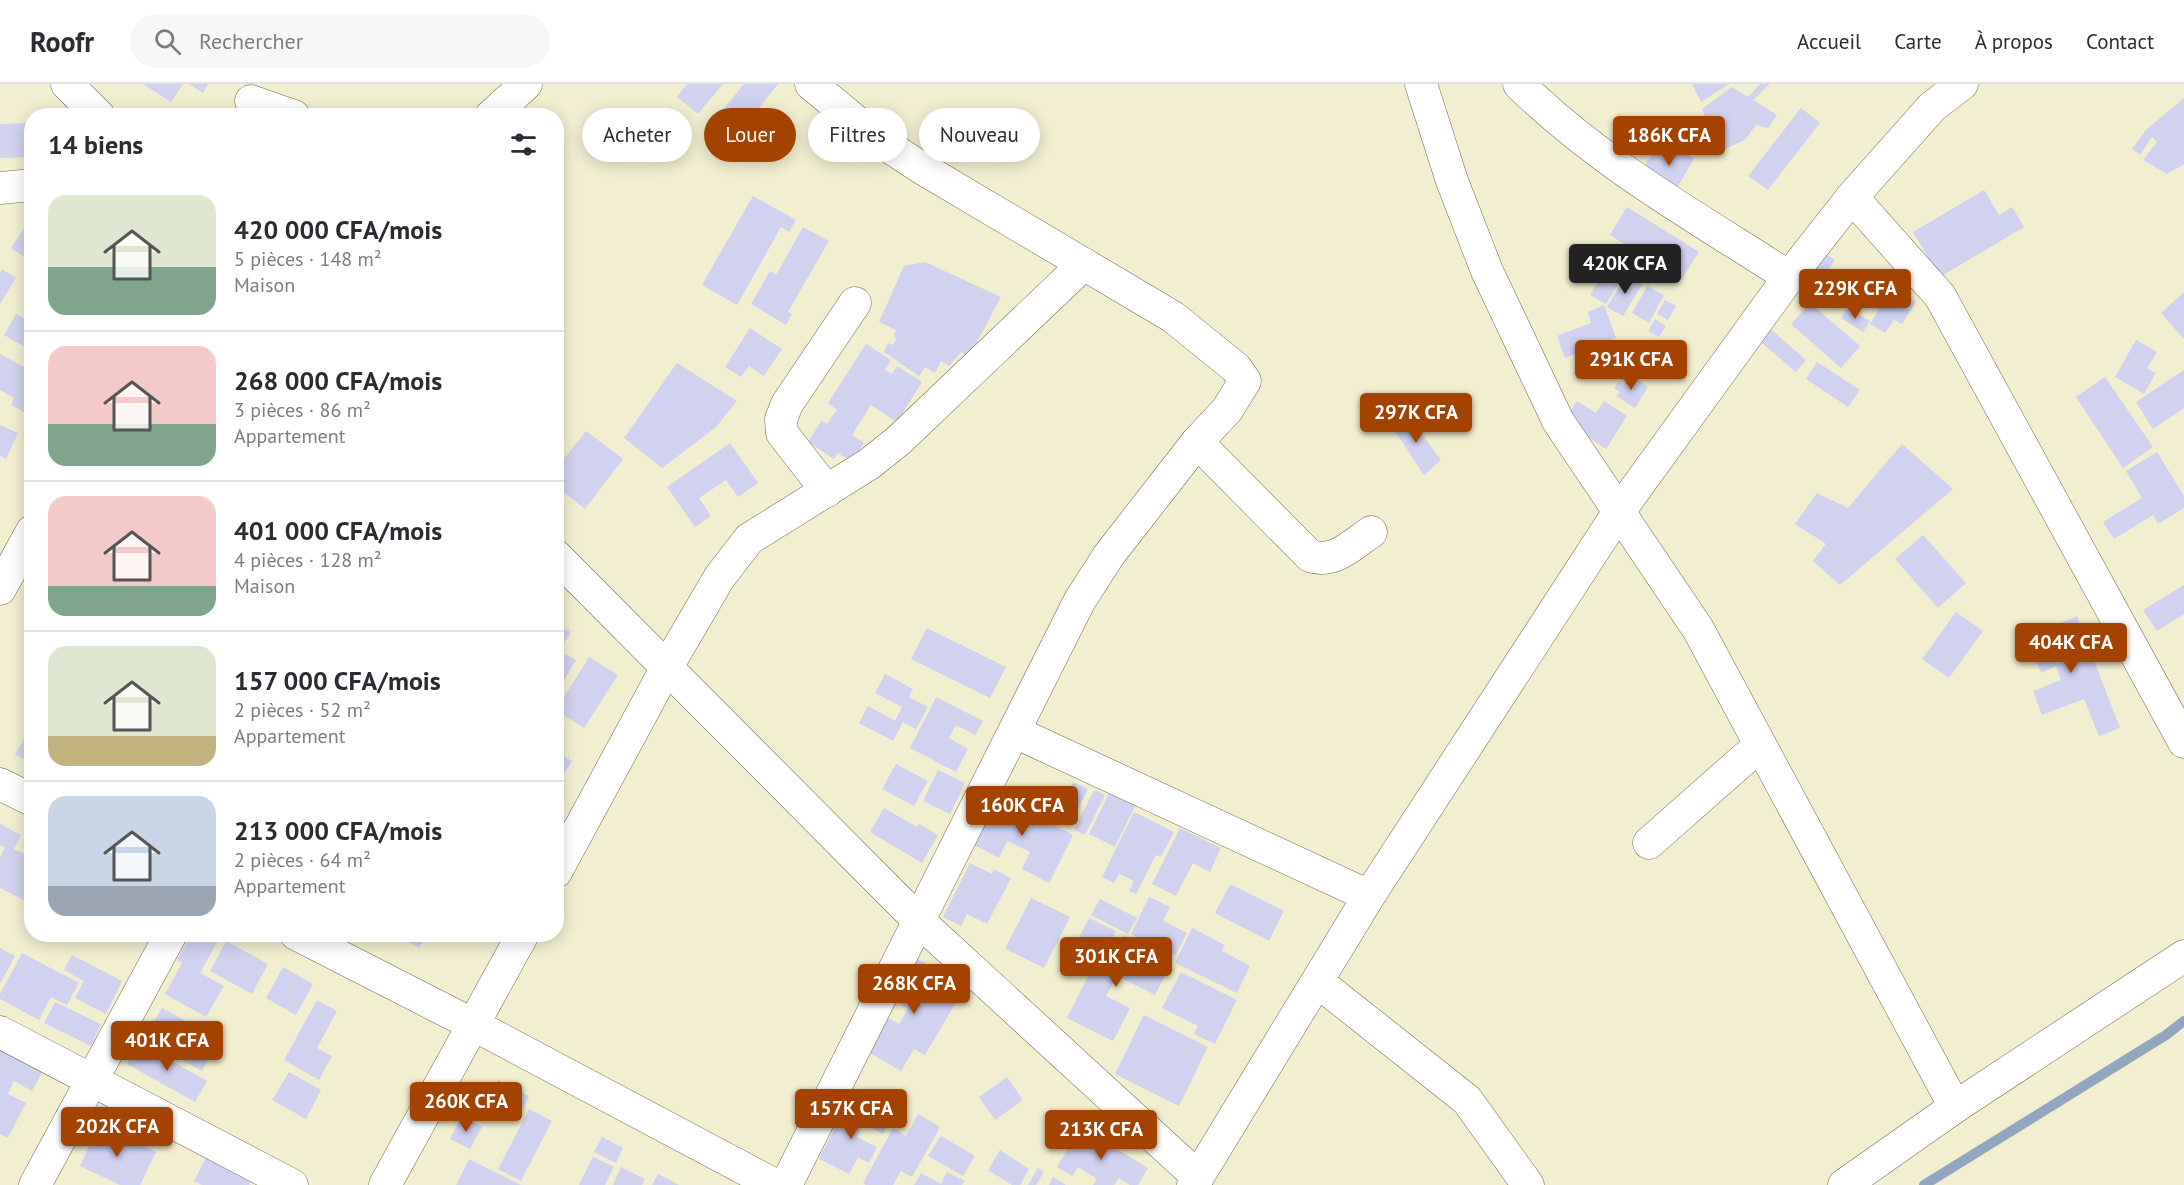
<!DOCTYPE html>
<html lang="fr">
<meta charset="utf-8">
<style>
:root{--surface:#fff;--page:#f7f7f7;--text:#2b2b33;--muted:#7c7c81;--line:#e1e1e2;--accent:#a44200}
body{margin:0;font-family:"PT Sans",sans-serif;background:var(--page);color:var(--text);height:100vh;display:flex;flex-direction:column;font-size:22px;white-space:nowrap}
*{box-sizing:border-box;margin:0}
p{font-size:20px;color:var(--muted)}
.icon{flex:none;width:33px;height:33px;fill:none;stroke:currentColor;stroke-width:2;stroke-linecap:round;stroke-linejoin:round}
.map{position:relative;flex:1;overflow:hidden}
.side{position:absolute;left:24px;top:24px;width:540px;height:834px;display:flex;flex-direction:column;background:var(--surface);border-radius:24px;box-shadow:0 3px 15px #0003}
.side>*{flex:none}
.guide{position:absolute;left:582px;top:24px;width:570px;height:54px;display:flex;gap:12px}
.price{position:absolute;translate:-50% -51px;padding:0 14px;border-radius:6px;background:var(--accent);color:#fff;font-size:20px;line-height:39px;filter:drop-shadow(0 2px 3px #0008)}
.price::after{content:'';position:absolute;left:50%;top:36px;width:18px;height:14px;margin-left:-9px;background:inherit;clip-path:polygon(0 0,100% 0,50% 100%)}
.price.current{background:#222;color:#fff}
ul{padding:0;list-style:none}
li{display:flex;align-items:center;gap:18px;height:150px;padding:0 24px}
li+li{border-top:2px solid var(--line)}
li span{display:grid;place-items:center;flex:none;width:168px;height:120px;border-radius:18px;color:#555}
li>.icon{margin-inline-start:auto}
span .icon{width:72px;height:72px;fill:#fffc;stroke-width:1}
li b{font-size:26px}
h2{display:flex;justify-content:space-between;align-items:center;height:72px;padding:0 24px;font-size:26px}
.tag{padding:0 21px;border-radius:27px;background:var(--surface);box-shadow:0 3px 15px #0003;font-size:21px;line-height:54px}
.tag.current{background:var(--accent);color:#fff}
header{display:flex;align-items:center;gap:36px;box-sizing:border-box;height:84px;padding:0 30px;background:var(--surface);border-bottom:2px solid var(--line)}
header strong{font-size:28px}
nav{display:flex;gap:33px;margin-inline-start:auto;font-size:21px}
.search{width:420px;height:54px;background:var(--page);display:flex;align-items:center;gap:15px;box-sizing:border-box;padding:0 21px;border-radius:33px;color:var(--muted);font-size:22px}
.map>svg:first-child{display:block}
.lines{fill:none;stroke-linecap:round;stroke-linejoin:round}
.stream{stroke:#92a6bf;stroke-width:10}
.building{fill:#d1d2ef}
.minor-casing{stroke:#6f6b50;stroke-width:33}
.minor{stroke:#fff;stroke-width:32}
</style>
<header>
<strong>Roofr</strong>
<div class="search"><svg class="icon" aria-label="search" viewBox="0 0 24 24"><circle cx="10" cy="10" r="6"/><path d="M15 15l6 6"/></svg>Rechercher</div>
<nav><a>Accueil</a><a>Carte</a><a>À propos</a><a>Contact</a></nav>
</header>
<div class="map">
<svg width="2184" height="1101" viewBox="0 0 2184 1101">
<rect width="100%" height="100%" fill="#f2eed0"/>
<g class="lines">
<polyline class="stream" points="1924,1101 2166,951 2184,937"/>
</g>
<g class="building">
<polygon points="143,0 183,0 171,18"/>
<polygon points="189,0 208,0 203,9"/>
<polygon points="687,0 723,0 698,30 677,13"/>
<polygon points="744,0 778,0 732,57 711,41"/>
<polygon points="1692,0 1729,0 1701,18"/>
<polygon points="1760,0 1770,0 1753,16 1777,31 1768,44 1756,41 1745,56 1718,68 1702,25 1732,3 1748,13"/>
<polygon points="2184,14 2184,80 2167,90 2143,76 2157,58 2152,53 2140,71 2132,65 2147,45"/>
<polygon points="1801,24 1820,39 1768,106 1748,92"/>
<polygon points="32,39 32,73 0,74 0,40"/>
<polygon points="1676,62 1694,75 1675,107 1642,85 1656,64 1668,73"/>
<polygon points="1984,106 1999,131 2012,123 2024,143 1940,193 1913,148"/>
<polygon points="753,112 796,136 789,148 781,143 737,221 702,201"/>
<polygon points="1627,123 1699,168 1681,196 1610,151"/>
<polygon points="32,133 32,178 11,164"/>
<polygon points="803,143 829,157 788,228 792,230 786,241 751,220 770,187 776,191"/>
<polygon points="1819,165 1835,176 1822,194 1807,184"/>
<polygon points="1615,171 1630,181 1606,220 1590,211"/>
<polygon points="925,178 1001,213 969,273 961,268 949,282 941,277 935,289 925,283 919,292 884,268 888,259 893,261 897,255 894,252 896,246 879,238 904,182"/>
<polygon points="2,185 16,194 0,220 0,189"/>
<polygon points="1627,189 1643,199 1623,232 1607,223"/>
<polygon points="1881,195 1916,218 1902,240 1894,236 1885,249 1870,240 1879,226 1866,218"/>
<polygon points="1647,202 1664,211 1649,239 1632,229"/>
<polygon points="2184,208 2184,255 2161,229"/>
<polygon points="1665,216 1676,222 1668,236 1657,230"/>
<polygon points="1810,219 1860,262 1841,284 1791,240"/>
<polygon points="1604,221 1616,254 1565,274 1557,252 1591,239 1588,228"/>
<polygon points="1847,224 1870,237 1863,248 1841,234"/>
<polygon points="16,230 32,239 32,267 4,251"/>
<polygon points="1655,235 1666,242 1659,253 1648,247"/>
<polygon points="1766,241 1806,276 1796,288 1755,253"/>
<polygon points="750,244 782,265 764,292 749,282 741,293 725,283"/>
<polygon points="1649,255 1662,262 1655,275 1642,268"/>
<polygon points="2136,256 2157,268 2147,284 2156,289 2144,310 2115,293"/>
<polygon points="866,260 891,276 885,286 892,290 897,282 922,298 897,338 871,321 852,351 864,359 852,378 838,369 834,375 808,358 822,336 827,340 837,326 828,319"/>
<polygon points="0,270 32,287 32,324 28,330 11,321 14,314 0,306"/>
<polygon points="1817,278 1860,306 1848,323 1806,295"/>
<polygon points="677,279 737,317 716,343 662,384 624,354"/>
<polygon points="2184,286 2184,324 2153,345 2136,318"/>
<polygon points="1630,291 1648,303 1635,324 1616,312 1620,308 1614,304 1618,298 1624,301"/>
<polygon points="2105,293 2153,363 2123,384 2076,313"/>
<polygon points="1577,317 1596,329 1604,317 1627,332 1606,365 1564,337"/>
<polygon points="1405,328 1441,376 1424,391 1391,341"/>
<polygon points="0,341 18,349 6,375 0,372"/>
<polygon points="586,347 623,375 585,425 556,402 556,385"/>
<polygon points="730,359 758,399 738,413 726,396 699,414 711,432 695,443 667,403"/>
<polygon points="1902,360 1953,405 1840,501 1813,477 1826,460 1795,440 1817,409 1848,424"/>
<polygon points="2157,368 2184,412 2184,424 2158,440 2153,431 2114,455 2103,438 2142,414 2126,387"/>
<polygon points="1923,451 1966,499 1938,524 1895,475"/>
<polygon points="2184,501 2184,530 2157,547 2143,526"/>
<polygon points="1956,528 1983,547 1949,594 1922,575"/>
<polygon points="2077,532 2120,644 2099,652 2084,615 2042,631 2033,607 2061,596 2056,582 2041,589 2026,553"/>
<polygon points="556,540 571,548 559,567 576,576 556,610"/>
<polygon points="927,544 1006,583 990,614 911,575"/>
<polygon points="589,573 618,591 584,644 556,626"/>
<polygon points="885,590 913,605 909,613 928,623 916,645 903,638 893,657 859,639 868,622 895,637 902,623 875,609"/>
<polygon points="936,613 983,637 975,651 956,641 949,654 968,665 956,688 910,664"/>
<polygon points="32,643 32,679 15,670"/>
<polygon points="556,668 572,677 556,703"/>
<polygon points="896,680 928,697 914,722 882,705"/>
<polygon points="938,686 965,699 950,730 923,717"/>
<polygon points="1073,698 1088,705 1072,737 1058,729"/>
<polygon points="1113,701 1139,714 1115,763 1089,750"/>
<polygon points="1094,706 1105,711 1085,751 1074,746"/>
<polygon points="994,711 1073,751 1049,799 1022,785 1030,768 1007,757 999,774 970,759"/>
<polygon points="884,724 917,743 919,740 938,751 922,779 870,748"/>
<polygon points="1134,728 1174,748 1161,773 1156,771 1136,810 1129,807 1134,797 1119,790 1114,799 1102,793"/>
<polygon points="0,740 21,751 14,765 32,773 32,807 26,817 0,804 0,773 5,763 0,761"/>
<polygon points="1180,744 1221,764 1210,788 1193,779 1176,812 1152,800"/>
<polygon points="970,779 992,790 994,785 1011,794 987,840 967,830 961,842 943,833"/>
<polygon points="1230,800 1284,827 1269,857 1215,829"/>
<polygon points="1149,813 1170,823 1163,837 1187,849 1175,872 1131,850"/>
<polygon points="1031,814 1070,833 1044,884 1005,865"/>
<polygon points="1100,815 1137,834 1128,850 1091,831"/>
<polygon points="1089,834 1116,847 1102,875 1075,861"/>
<polygon points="1192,844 1225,861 1222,867 1250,882 1237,909 1175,879"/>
<polygon points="191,850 215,850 220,853 200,889 224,902 206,933 165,910 182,879 177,876"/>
<polygon points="394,850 427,850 419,864"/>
<polygon points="1124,851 1157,868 1153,875 1169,883 1155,911 1117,892 1106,912 1130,924 1113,957 1067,934 1094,881 1106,887"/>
<polygon points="226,857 268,880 252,910 210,887"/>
<polygon points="0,864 15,872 0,900"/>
<polygon points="22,869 79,899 67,921 51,913 39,936 0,915 0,910"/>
<polygon points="72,871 122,897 106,930 75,914 84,897 64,886"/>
<polygon points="913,872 965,903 925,971 914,965 901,987 860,963 880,929 899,940 908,925 889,913"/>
<polygon points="283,883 313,900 296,931 266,914"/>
<polygon points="1181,888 1237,916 1215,960 1194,950 1198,942 1162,924"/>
<polygon points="317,916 337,927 317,964 332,972 319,996 284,976"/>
<polygon points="55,918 101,940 91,962 44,939"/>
<polygon points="162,924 220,956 202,987 144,954"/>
<polygon points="1144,931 1208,963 1179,1022 1115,990"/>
<polygon points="140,959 207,997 195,1018 127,980"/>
<polygon points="0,962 44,985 32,1007 14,997 8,1010 26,1019 8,1054 0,1050"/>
<polygon points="289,988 321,1006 306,1035 272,1016"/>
<polygon points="1007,993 1023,1016 995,1036 979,1013"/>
<polygon points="498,996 529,1012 521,1028 490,1013"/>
<polygon points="847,1019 888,1040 883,1050 863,1040 857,1053 877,1063 869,1079 858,1073 849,1090 819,1075"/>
<polygon points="529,1025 552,1037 521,1097 498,1085"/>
<polygon points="918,1030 940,1043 912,1093 901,1087 893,1101 866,1101 863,1099 893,1044 906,1052"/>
<polygon points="462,1032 482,1043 470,1065 450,1055"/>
<polygon points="99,1041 156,1068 140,1101 120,1101 80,1082"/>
<polygon points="1081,1043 1148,1084 1138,1101 1130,1101 1119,1094 1114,1101 1093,1101 1097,1095 1078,1083 1072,1092 1057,1083"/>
<polygon points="941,1052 975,1072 963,1092 928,1072"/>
<polygon points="602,1053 623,1064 616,1079 594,1068"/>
<polygon points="1000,1066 1029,1085 1020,1101 1012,1101 988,1086"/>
<polygon points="593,1073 614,1083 605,1101 579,1101"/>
<polygon points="206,1074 251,1097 249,1101 202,1101 194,1097"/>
<polygon points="469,1075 521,1101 456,1101"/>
<polygon points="621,1083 645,1095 642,1101 613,1101"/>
<polygon points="1038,1084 1044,1088 1036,1101 1028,1101"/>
<polygon points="947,1088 965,1097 962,1101 914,1101 921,1089 941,1100"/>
<polygon points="658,1090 679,1101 652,1101"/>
<polygon points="1053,1093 1066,1101 1049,1101"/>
</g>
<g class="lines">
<g class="minor-casing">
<g id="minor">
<polyline points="67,0 99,32"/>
<polyline points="1421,0 1452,97 1487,187 1558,337 1698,545 1955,1023"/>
<path d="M1519 0C1598 78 1696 133 1789 193"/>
<polyline points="251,17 294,32"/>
<polyline points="491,32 526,0"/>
<polyline points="0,104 32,101"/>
<polyline points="1852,113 1940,212 2184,658"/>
<path d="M1197 358 1310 472C1334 480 1352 461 1371 448"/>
<polyline points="827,407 782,349 781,335 787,320 855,219"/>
<polyline points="556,472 919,837 1198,1093"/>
<polyline points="0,505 32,447"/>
<polyline points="1015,648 1369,812"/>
<polyline points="0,700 32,716"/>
<polyline points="1649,759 1760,661"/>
<polyline points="556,788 667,583 719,494 749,455 869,380 898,357 1084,180"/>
<polyline points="296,850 474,941 775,1101"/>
<polyline points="1318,898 1467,1016 1528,1101"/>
<polyline points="0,948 292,1101"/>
<polyline points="35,1101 171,850"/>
<polyline points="385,1101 523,850"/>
<polyline points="786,1101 1080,516 1109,471 1197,358 1227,326 1245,297 1236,284 1173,233 920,83 876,54 811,0"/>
<polyline points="1193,1101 1369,812 1618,429 1789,193 1852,113 1932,23 1962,0"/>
<polyline points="1844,1101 1955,1023 2184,872"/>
</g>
</g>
<use href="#minor" class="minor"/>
</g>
</svg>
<b class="price" style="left:1669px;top:83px">186K CFA</b>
<b class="price current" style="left:1625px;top:211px">420K CFA</b>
<b class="price" style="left:1855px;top:236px">229K CFA</b>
<b class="price" style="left:1631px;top:307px">291K CFA</b>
<b class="price" style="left:1416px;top:360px">297K CFA</b>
<b class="price" style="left:2071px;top:590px">404K CFA</b>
<b class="price" style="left:1022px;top:753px">160K CFA</b>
<b class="price" style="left:1116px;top:904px">301K CFA</b>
<b class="price" style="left:914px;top:931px">268K CFA</b>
<b class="price" style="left:167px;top:988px">401K CFA</b>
<b class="price" style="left:466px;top:1049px">260K CFA</b>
<b class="price" style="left:851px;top:1056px">157K CFA</b>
<b class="price" style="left:117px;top:1074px">202K CFA</b>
<b class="price" style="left:1101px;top:1077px">213K CFA</b>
<div class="guide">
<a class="tag">Acheter</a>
<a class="tag current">Louer</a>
<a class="tag">Filtres</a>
<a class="tag">Nouveau</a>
</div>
<section class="side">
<h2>14 biens<svg class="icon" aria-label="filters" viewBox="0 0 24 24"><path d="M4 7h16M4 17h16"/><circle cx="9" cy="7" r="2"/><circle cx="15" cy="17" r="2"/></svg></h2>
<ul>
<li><span style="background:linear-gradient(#dfe7d0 60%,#7fa58c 0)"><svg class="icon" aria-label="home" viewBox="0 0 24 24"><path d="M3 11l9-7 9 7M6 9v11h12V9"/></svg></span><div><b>420 000 CFA/mois</b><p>5 pièces · 148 m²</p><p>Maison</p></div></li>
<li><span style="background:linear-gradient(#f6c9c9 65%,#7fa58c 0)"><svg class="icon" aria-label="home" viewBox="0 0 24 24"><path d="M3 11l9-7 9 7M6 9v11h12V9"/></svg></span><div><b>268 000 CFA/mois</b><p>3 pièces · 86 m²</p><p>Appartement</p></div></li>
<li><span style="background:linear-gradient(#f6c9c9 75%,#7fa58c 0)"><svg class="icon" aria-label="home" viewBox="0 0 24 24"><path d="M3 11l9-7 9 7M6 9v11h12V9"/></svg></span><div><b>401 000 CFA/mois</b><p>4 pièces · 128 m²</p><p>Maison</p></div></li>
<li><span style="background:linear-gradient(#dfe7d0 75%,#c2b280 0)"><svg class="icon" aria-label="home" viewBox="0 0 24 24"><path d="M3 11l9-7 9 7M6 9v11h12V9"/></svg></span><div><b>157 000 CFA/mois</b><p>2 pièces · 52 m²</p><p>Appartement</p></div></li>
<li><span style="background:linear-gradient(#c9d6e8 75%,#9aa5b1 0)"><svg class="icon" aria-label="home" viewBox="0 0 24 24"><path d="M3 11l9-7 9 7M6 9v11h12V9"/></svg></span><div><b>213 000 CFA/mois</b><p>2 pièces · 64 m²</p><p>Appartement</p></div></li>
</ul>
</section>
</div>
